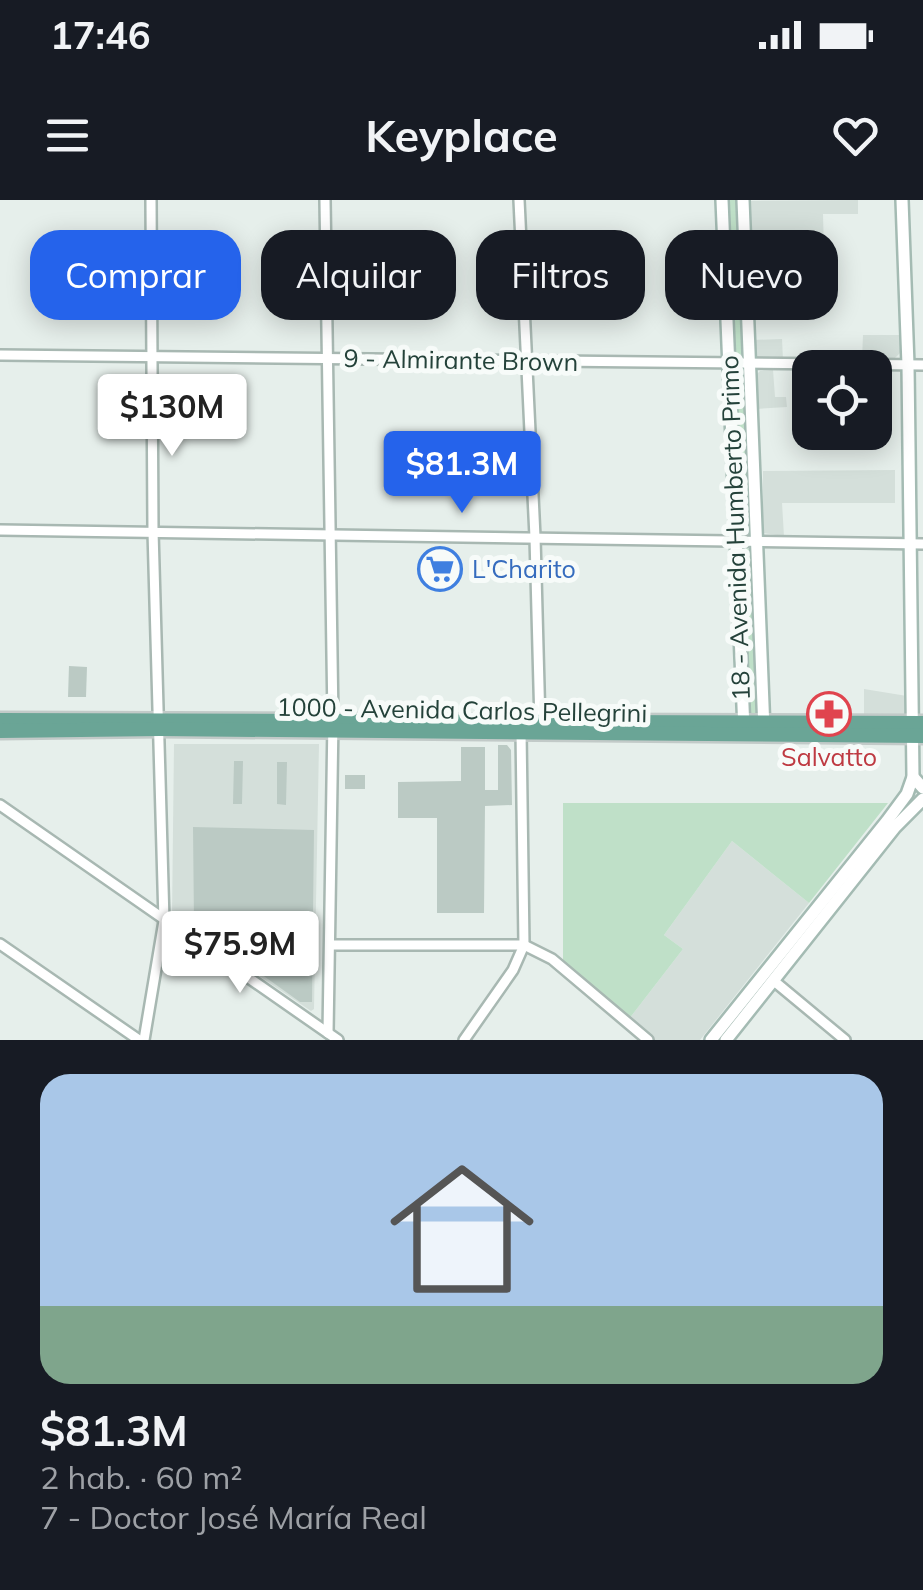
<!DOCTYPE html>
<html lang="es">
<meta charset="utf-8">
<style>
:root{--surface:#171b24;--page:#242831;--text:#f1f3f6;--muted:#9ea1a6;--accent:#2563eb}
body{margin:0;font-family:Mulish,sans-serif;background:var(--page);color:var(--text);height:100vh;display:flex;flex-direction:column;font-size:38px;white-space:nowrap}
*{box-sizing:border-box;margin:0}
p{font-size:32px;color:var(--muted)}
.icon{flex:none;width:55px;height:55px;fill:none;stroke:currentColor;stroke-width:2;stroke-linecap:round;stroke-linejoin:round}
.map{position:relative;height:840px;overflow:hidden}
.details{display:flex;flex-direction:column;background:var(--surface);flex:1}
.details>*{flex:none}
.guide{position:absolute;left:30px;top:30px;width:865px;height:90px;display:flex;gap:20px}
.controls{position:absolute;left:792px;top:150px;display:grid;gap:20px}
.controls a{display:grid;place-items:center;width:100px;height:100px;border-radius:20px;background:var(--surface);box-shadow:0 5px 25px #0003;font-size:50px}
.price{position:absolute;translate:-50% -85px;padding:0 22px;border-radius:10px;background:#fff;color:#222;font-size:32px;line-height:65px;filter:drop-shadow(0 2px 5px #0008)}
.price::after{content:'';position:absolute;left:50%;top:60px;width:30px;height:22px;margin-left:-15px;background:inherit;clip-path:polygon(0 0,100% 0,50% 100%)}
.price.on{background:var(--accent);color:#fff}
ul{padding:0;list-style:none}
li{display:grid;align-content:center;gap:20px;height:530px;padding:0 40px}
li span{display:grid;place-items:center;height:310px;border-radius:30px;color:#555}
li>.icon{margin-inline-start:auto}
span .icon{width:180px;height:180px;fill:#fffc;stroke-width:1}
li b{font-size:42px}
.tag{padding:0 35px;border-radius:30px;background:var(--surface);box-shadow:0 5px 25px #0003;font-size:35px;line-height:90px}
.tag.on{background:var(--accent);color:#fff}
.status{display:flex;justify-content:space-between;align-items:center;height:70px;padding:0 50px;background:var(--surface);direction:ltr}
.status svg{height:28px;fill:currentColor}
header{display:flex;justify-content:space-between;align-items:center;height:130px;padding:0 40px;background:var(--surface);font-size:45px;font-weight:700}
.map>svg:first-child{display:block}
.built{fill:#d4dfda}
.green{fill:#bfe0c8}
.building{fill:#bbcac4}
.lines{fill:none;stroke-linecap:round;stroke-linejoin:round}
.street-casing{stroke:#a8b8b2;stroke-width:14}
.secondary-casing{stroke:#a4bbb3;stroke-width:16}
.primary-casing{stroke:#c2cac8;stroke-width:19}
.street{stroke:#fff;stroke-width:9}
.secondary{stroke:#fff;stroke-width:11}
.primary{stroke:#6aa596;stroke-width:14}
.labels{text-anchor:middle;stroke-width:10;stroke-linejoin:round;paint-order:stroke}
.street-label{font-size:25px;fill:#24423a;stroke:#f7fbf9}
.shop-label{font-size:25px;fill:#366cbe;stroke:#f7fbf9;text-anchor:start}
.health-label{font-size:25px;fill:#be3a42;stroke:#f7fbf9}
</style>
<div class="status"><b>17:46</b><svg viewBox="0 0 49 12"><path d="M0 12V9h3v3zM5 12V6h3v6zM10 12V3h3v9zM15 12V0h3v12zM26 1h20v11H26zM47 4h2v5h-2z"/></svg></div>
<header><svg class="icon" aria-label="menu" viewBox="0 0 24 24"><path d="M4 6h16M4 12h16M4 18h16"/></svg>Keyplace<svg class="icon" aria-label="heart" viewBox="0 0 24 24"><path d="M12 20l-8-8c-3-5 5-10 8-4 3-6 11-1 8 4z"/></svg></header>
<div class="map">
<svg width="923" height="840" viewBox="0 0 923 840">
<rect width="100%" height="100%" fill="#e6efeb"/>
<g class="built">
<polygon points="858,0 858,14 823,14 825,87 751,90 747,1"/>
<polygon points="863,135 900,135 900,153 894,159 862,159"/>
<polygon points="782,139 783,160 756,158 753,140"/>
<polygon points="773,170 775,197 786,197 787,207 756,209 755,176 760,171"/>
<polygon points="895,270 895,303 782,303 784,336 763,333 760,303 763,302 763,271"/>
<polygon points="864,489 907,496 906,517 864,521"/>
<polygon points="174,544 319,544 314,809 311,811 172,717"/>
<polygon points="732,641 809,703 700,840 654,840 629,819 683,749 664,735"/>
</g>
<g class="green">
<polygon points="725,0 738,0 745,151 739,156 733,153"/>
<polygon points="738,173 745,176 752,329 747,333 740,331 733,177"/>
<polygon points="747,348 753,351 758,513 755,515 748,512 741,352"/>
<polygon points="563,603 888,603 809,703 732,641 664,735 683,749 629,819 563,766"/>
</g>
<g class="building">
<polygon points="69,466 87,467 86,497 68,497"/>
<polygon points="498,545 507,545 511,550 512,605 485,606 484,713 437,713 437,618 398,618 398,582 461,581 461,547 485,547 485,590 498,590"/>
<polygon points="234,561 243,561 242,604 233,604"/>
<polygon points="277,562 287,562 286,605 277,604"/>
<rect x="345" y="575" width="20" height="14"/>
<polygon points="193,627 314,630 312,802 300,802 229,751 230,723 194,723"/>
</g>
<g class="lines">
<g class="street-casing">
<g id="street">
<polyline points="325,0 333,520 328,833"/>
<polyline points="519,0 535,337 540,524"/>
<polyline points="0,155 923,165"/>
<polyline points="0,330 923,344"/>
<polyline points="0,605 338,840"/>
<polyline points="0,744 139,840"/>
<polyline points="330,745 524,745 552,759 648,840"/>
<polyline points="774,781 845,840"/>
<polyline points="144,840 164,721 153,331 151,0"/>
<polyline points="464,840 513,770 524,745 521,531"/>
</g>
</g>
<g class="secondary-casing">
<g id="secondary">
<polyline points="722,0 744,530"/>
<polyline points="743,0 764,530"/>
<polyline points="913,577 923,588"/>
<polyline points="711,840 887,621 907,594 913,577 908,165 902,0"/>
<polyline points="726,840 895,627 923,599"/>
</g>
</g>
<g class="primary-casing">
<g id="primary">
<polyline points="0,520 923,523"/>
<polyline points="0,531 160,529 923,536"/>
</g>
</g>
<use href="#street" class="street"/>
<use href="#secondary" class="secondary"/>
<use href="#primary" class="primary"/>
</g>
<defs>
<g id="supermarket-ring" transform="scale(2.25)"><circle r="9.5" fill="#f7fbf9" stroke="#3f7fe0" stroke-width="1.5"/><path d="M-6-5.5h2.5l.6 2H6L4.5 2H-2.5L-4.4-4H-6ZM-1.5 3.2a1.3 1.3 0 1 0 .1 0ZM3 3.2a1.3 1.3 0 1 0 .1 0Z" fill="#3f7fe0"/></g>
<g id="pharmacy-ring" transform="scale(2.25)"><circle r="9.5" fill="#f7fbf9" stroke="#e0444e" stroke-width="1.5"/><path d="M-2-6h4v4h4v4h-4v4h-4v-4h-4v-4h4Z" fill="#e0444e"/></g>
</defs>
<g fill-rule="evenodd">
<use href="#supermarket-ring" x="440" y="369"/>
<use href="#pharmacy-ring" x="829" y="514"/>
</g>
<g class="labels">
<g class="street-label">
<text transform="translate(461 160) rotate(1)" y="9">9 - Almirante Brown</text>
<text transform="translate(735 328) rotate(-92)" y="9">18 - Avenida Humberto Primo</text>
<text transform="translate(462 510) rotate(1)" y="9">1000 - Avenida Carlos Pellegrini</text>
</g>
<g class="shop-label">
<text x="472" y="378">L'Charito</text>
</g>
<g class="health-label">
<text x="829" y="566">Salvatto</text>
</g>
</g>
</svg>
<div class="controls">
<a><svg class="icon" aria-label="locate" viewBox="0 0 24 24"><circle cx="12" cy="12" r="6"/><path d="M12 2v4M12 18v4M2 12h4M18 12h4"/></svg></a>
</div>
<b class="price" style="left:172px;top:259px">$130M</b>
<b class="price on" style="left:462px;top:316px">$81.3M</b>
<b class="price" style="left:240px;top:796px">$75.9M</b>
<div class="guide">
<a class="tag on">Comprar</a>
<a class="tag">Alquilar</a>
<a class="tag">Filtros</a>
<a class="tag">Nuevo</a>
</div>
</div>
<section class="details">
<ul>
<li><span style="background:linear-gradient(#a9c7e8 75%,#7fa58c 0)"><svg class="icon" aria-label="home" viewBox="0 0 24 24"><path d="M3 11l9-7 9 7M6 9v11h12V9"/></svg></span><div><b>$81.3M</b><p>2 hab. · 60 m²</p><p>7 - Doctor José María Real</p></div></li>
</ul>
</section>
